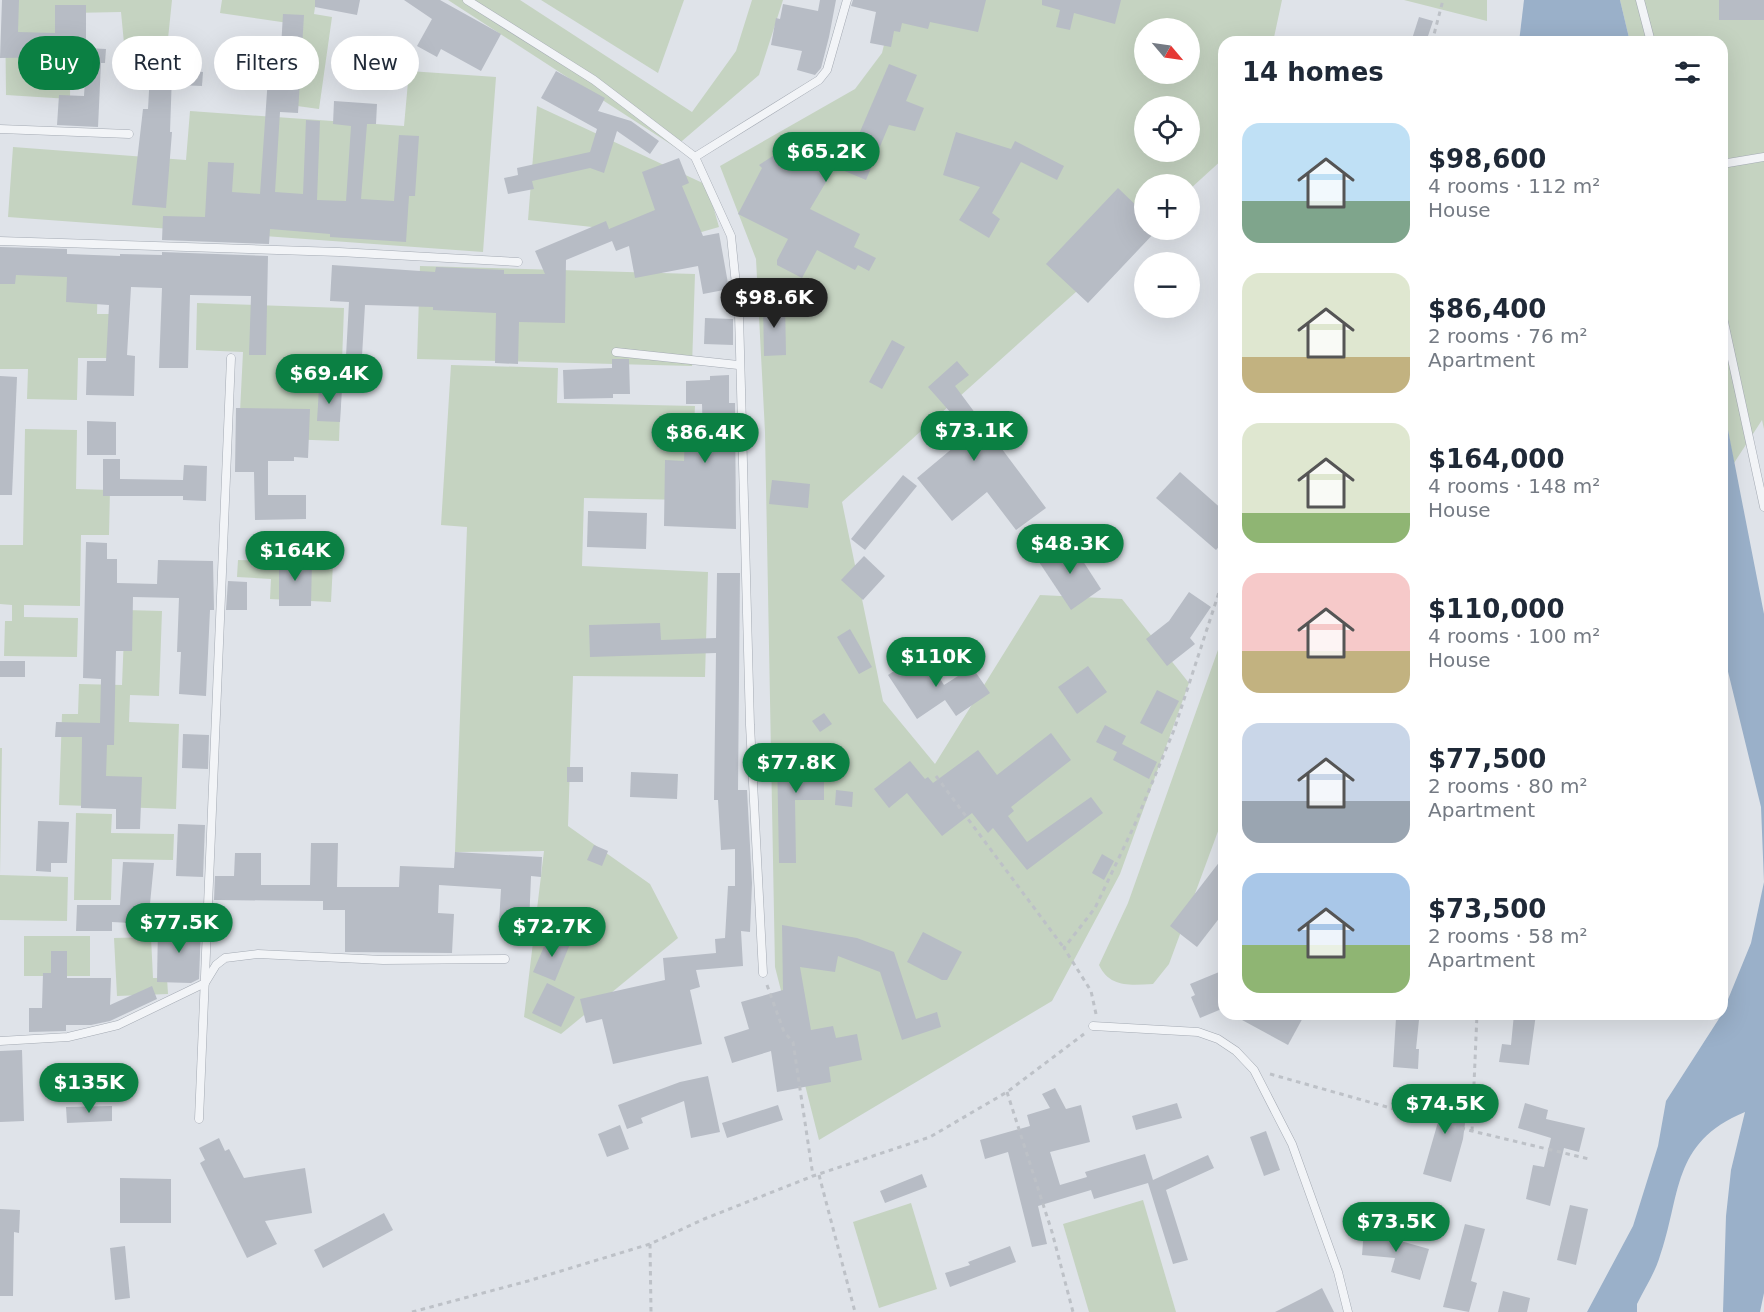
<!DOCTYPE html>
<meta charset="utf-8">
<style>
:root{--surface:#fff;--page:#f2f2f3;--text:#1f2937;--muted:#747a83;--accent:#0b8043}
body{margin:0;font-family:"DejaVu Sans",sans-serif;background:var(--page);color:var(--text);height:100vh;display:flex;flex-direction:column;font-size:22px;white-space:nowrap}
*{box-sizing:border-box;margin:0}
p{font-size:20px;color:var(--muted)}
.icon{flex:none;width:33px;height:33px;fill:none;stroke:currentColor;stroke-width:2;stroke-linecap:round;stroke-linejoin:round}
.map{position:relative;flex:1;overflow:hidden}
.details{position:absolute;left:1218px;top:36px;width:510px;height:984px;display:flex;flex-direction:column;background:var(--surface);border-radius:18px;box-shadow:0 6px 24px #0002}
.details>*{flex:none}
.hud{position:absolute;left:18px;top:36px;width:570px;height:54px;display:flex;gap:12px}
.needle{width:39px;rotate:119deg}
.buttons{position:absolute;left:1134px;top:18px;display:grid;gap:12px}
.buttons a{display:grid;place-items:center;width:66px;height:66px;border-radius:50%;background:var(--surface);box-shadow:0 6px 24px #0002;font-size:30px}
.price{position:absolute;translate:-50% -51px;padding:0 14px;border-radius:21px;background:var(--accent);color:#fff;font-size:20px;line-height:39px;filter:drop-shadow(0 2px 3px #0008)}
.price::after{content:'';position:absolute;left:50%;top:36px;width:18px;height:14px;margin-left:-9px;background:inherit;clip-path:polygon(0 0,100% 0,50% 100%)}
.price.active{background:#222;color:#fff}
ul{padding:0;list-style:none}
li{display:flex;align-items:center;gap:18px;height:150px;padding:0 24px}
li span{display:grid;place-items:center;flex:none;width:168px;height:120px;border-radius:18px;color:#555}
li>.icon{margin-inline-start:auto}
span .icon{width:72px;height:72px;fill:#fffc;stroke-width:1}
li b{font-size:26px}
h2{display:flex;justify-content:space-between;align-items:center;height:72px;padding:0 24px;font-size:26px}
.chip{padding:0 21px;border-radius:27px;background:var(--surface);box-shadow:0 6px 24px #0002;font-size:21px;line-height:54px}
.chip.active{background:var(--accent);color:#fff}
.map>svg:first-child{display:block}
.green{fill:#c5d3c1;fill-rule:evenodd}
.water{fill:#9ab0c9}
.building{fill:#b7bcc5}
.lines{fill:none;stroke-linecap:round;stroke-linejoin:round}
.lane-casing{stroke:#a4aab3;stroke-width:9}
.path{stroke:#bdc1c7;stroke-width:3;stroke-dasharray:4.5 4.5;stroke-linecap:butt}
.lane{stroke:#f2f4f7;stroke-width:8}
</style>
<div class="map">
<svg width="1764" height="1312" viewBox="0 0 1764 1312">
<rect width="100%" height="100%" fill="#dfe3e9"/>
<g class="green">
<polygon points="5,0 172,0 166,58 126,64 121,12 71,13 70,99 6,95"/>
<polygon points="222,0 316,0 314,14 332,17 319,109 290,105 302,25 220,13"/>
<polygon points="448,0 520,0 692,112 736,51 752,0 783,0 759,75 675,147"/>
<polygon points="541,0 684,0 658,73"/>
<path d="M895 0H1282L1273 42H1224V158L1190 189V184H1144L1145 230 842 502 883 701 935 764 1040 595 1122 599 1189 683 1120 874 1052 1001 819 1140 775 967 765 432 756 259 720 166 855 89 882 53ZM1144 28H1190V74H1144ZM1144 106H1190V152H1144Z"/>
<polygon points="1404,0 1487,0 1487,21"/>
<polygon points="1620,0 1764,0 1764,429 1762,420 1734,463 1722,399 1722,42 1630,42"/>
<polygon points="409,71 496,77 483,252 8,217 13,147 186,160 190,111 404,126"/>
<polygon points="537,106 707,185 719,227 684,237 528,220"/>
<polygon points="420,266 695,274 692,366 417,359"/>
<polygon points="0,273 98,275 97,314 118,314 116,358 78,358 77,400 27,399 28,369 0,369"/>
<polygon points="197,303 344,308 339,441 259,438 240,412 243,352 196,350"/>
<polygon points="451,365 558,368 557,403 695,406 690,500 584,498 582,566 708,572 705,677 573,676 568,826 650,884 678,938 561,1034 524,1017 544,851 455,852 467,527 441,525"/>
<polygon points="25,429 77,430 76,489 110,490 109,535 81,535 80,606 24,605 24,617 78,618 77,657 4,656 5,621 12,621 12,605 0,604 0,545 23,545"/>
<polygon points="238,560 333,563 331,602 270,599 271,579 237,577"/>
<polygon points="125,610 162,611 159,696 130,695 129,722 179,724 176,809 59,805 62,714 78,714 79,684 122,685"/>
<path d="M1224 633V815L1169 964 1153 984C1130 985 1110 988 1099 965L1128 903Z"/>
<polygon points="0,748 2,748 0,875 68,877 67,921 0,920"/>
<polygon points="76,813 112,814 111,833 174,834 173,860 112,859 111,900 74,900"/>
<rect x="24" y="936" width="66" height="40"/>
<polygon points="151,937 153,978 167,978 168,994 117,996 114,938"/>
<polygon points="1143,1200 1176,1312 1089,1312 1063,1224"/>
<polygon points="911,1203 937,1289 879,1308 853,1222"/>
</g>
<g class="water">
<polygon points="1524,0 1620,0 1630,42 1519,42"/>
<path d="M1722 399 1764 614V1293L1760 1312H1723L1726 1216 1731 1170 1745 1112C1670 1143 1682 1195 1659 1259 1654 1274 1644 1290 1637 1304V1312H1587L1633 1226 1658 1146 1666 1101 1722 1014 1751 943 1764 882 1761 807 1722 647Z"/>
</g>
<g class="building">
<polygon points="2,0 19,0 18,32 55,33 55,5 86,5 86,48 106,49 105,63 101,63 98,127 57,125 59,95 84,96 86,63 65,62 65,57 0,58"/>
<polygon points="315,0 360,0 357,15 315,7"/>
<polygon points="404,0 440,0 501,34 481,71 441,49 437,57 417,46 432,19"/>
<polygon points="820,0 836,0 829,37 821,68 815,75 797,70 802,51 771,45 776,18 780,19 783,4 818,11"/>
<polygon points="853,0 986,0 978,32 930,22 928,29 902,23 900,32 894,31 891,47 870,43 876,12 851,6"/>
<polygon points="1042,0 1121,0 1115,24 1074,13 1070,30 1056,27 1060,10 1042,5"/>
<rect x="1719" y="0" width="45" height="20"/>
<polygon points="283,14 304,15 298,113 280,112 275,192 303,194 306,120 320,121 317,200 346,201 351,126 333,124 334,101 377,104 376,124 367,124 361,199 394,201 399,135 419,136 415,196 409,196 406,242 330,237 330,234 270,229 269,244 162,240 163,216 205,217 208,162 234,163 232,192 260,194 270,48 281,48"/>
<polygon points="1419,17 1433,21 1426,42 1411,42"/>
<polygon points="889,64 917,75 906,101 924,108 915,131 889,125 866,180 835,167 810,209 860,234 854,247 876,258 869,271 858,265 855,270 817,250 802,278 777,265 777,260 788,239 738,214 762,168 759,165 788,146 817,160 829,137 853,148"/>
<polygon points="178,70 203,72 202,86 177,85"/>
<polygon points="556,71 605,98 598,111 631,121 659,141 650,154 617,131 604,173 590,168 532,181 534,189 508,194 504,178 518,175 517,168 590,152 597,129 541,98"/>
<polygon points="150,73 172,74 170,132 172,132 166,208 132,205 143,109 148,109"/>
<polygon points="956,132 1011,149 1015,141 1064,166 1057,180 1021,162 992,213 1000,219 989,238 959,220 980,187 943,175"/>
<polygon points="679,158 689,183 682,186 703,236 719,233 729,289 703,294 698,266 635,278 629,246 616,251 612,241 566,260 565,323 519,322 518,364 495,363 496,313 433,310 433,307 365,305 362,356 346,356 349,302 330,301 332,265 435,272 436,267 504,270 504,274 545,274 535,251 606,221 609,229 655,210 642,172"/>
<polygon points="1118,188 1144,213 1144,230 1157,230 1088,303 1046,264"/>
<polygon points="0,247 67,249 67,254 120,256 120,254 162,255 162,252 268,256 266,355 249,355 251,296 190,295 188,368 159,368 162,288 131,287 127,355 135,356 134,396 86,395 87,361 106,361 109,305 66,302 67,277 16,275 15,284 0,284"/>
<polygon points="785,302 786,355 764,356 763,303"/>
<polygon points="705,318 733,319 733,345 704,344"/>
<polygon points="892,340 905,347 882,389 869,382"/>
<polygon points="612,359 629,359 630,394 613,394 613,398 564,399 563,370 612,368"/>
<polygon points="957,361 969,375 955,386 1046,508 1016,530 987,492 952,521 917,478 954,447 936,424 951,413 928,387"/>
<polygon points="729,375 729,403 735,403 736,529 664,526 665,460 684,461 685,437 703,437 702,404 686,404 686,381 710,380 710,376"/>
<polygon points="0,376 17,377 12,495 0,495"/>
<polygon points="319,388 342,389 340,422 317,421"/>
<polygon points="236,408 310,409 308,458 294,457 294,461 268,461 268,495 306,495 306,519 255,520 254,472 235,472"/>
<polygon points="87,421 116,422 116,455 87,455"/>
<polygon points="103,459 120,459 120,479 183,480 184,465 207,466 206,501 183,500 183,496 103,496"/>
<polygon points="1180,472 1224,511 1224,541 1216,550 1156,498"/>
<polygon points="903,475 917,486 865,550 851,539"/>
<polygon points="772,480 810,484 808,508 769,504"/>
<polygon points="588,511 647,513 646,549 587,547"/>
<polygon points="1070,541 1101,589 1071,610 1039,562"/>
<polygon points="86,542 107,543 107,559 117,559 117,583 157,584 158,560 213,561 214,610 210,610 206,696 179,694 181,652 177,652 179,598 133,597 132,651 116,651 114,745 107,745 106,776 142,777 140,829 116,829 116,809 81,808 82,737 55,737 56,722 100,723 101,679 83,678"/>
<polygon points="864,556 885,576 863,600 841,580"/>
<polygon points="279,559 312,559 311,606 279,606"/>
<polygon points="717,573 740,573 738,790 747,790 752,883 750,932 741,931 743,966 696,970 700,987 690,990 702,1044 613,1064 602,1019 586,1023 580,999 665,980 663,958 716,953 715,939 725,938 728,886 735,886 735,849 721,850 718,800 714,800 716,653 590,657 589,625 660,623 661,640 716,638"/>
<polygon points="228,581 247,582 247,610 226,610"/>
<polygon points="1189,592 1211,607 1190,638 1195,644 1167,666 1146,639 1169,621"/>
<polygon points="850,629 872,667 859,674 837,637"/>
<polygon points="923,652 944,685 972,667 990,693 956,716 945,700 917,719 888,675"/>
<rect x="0" y="661" width="25" height="16"/>
<polygon points="1088,666 1107,692 1077,714 1058,687"/>
<polygon points="1157,690 1179,701 1162,734 1140,723"/>
<polygon points="824,713 832,724 820,732 812,721"/>
<polygon points="1105,725 1126,736 1122,744 1157,762 1149,779 1113,760 1117,752 1096,742"/>
<polygon points="1051,733 1071,760 1011,807 1014,811 1008,816 1027,842 1091,797 1103,813 1027,870 993,828 988,833 972,813 942,836 907,793 889,808 874,789 910,761 925,779 928,777 933,783 978,750 997,775"/>
<polygon points="183,734 209,735 208,769 182,768"/>
<polygon points="824,752 824,800 795,800 796,863 779,863 777,753"/>
<rect x="567" y="767" width="16" height="15"/>
<polygon points="631,772 678,774 677,799 630,797"/>
<polygon points="836,790 853,792 852,807 835,805"/>
<polygon points="38,821 69,822 67,863 51,863 51,872 36,871"/>
<polygon points="178,824 205,825 203,877 176,876"/>
<polygon points="311,843 338,843 337,887 399,887 400,866 454,868 455,852 542,857 541,877 531,876 529,925 499,923 501,889 439,885 438,913 454,914 452,953 345,952 345,910 323,910 323,901 214,900 215,876 234,876 235,853 261,853 261,885 310,885"/>
<polygon points="594,845 608,851 602,866 587,860"/>
<polygon points="1102,854 1114,861 1104,880 1092,873"/>
<polygon points="1224,856 1224,912 1197,947 1170,926"/>
<polygon points="123,862 154,863 148,924 112,922 112,931 76,931 77,905 120,905"/>
<polygon points="782,925 857,938 894,952 916,1019 937,1012 941,1027 902,1040 880,972 838,956 835,972 800,967 811,1030 833,1026 836,1038 857,1034 862,1060 829,1067 831,1082 777,1092 771,1051 732,1063 724,1037 749,1029 741,1002 783,990"/>
<polygon points="158,926 201,927 199,979 191,983 157,982"/>
<polygon points="923,932 962,952 947,980 942,980 907,962"/>
<polygon points="549,935 570,944 555,981 533,972"/>
<polygon points="51,951 67,951 67,978 111,978 110,1005 152,986 157,999 110,1021 91,1025 66,1025 66,1031 29,1032 29,1008 42,1008 43,973 51,973"/>
<polygon points="1224,970 1224,1008 1200,1018 1191,997 1195,995 1190,984"/>
<polygon points="547,983 575,997 561,1027 532,1013"/>
<polygon points="1231,1014 1305,1014 1288,1045"/>
<polygon points="1514,1014 1536,1014 1529,1065 1499,1062 1502,1044 1511,1045"/>
<polygon points="1396,1018 1419,1020 1416,1049 1419,1049 1418,1069 1393,1067"/>
<polygon points="22,1050 24,1121 0,1122 0,1051"/>
<polygon points="708,1076 720,1132 691,1138 684,1101 641,1118 643,1123 627,1129 618,1105 680,1082"/>
<polygon points="1055,1088 1066,1109 1081,1105 1090,1142 1050,1152 1060,1185 1087,1177 1085,1172 1145,1154 1153,1180 1208,1155 1214,1168 1166,1190 1188,1260 1173,1264 1148,1183 1094,1199 1091,1190 1038,1206 1047,1244 1032,1247 1008,1152 985,1159 980,1140 1030,1126 1027,1115 1050,1108 1042,1094"/>
<polygon points="1423,1094 1468,1100 1463,1139 1451,1182 1423,1174 1440,1115 1420,1112"/>
<polygon points="1177,1103 1182,1118 1136,1130 1132,1116"/>
<polygon points="1525,1103 1548,1110 1546,1119 1585,1128 1579,1152 1564,1148 1550,1206 1526,1199 1533,1165 1544,1167 1551,1138 1518,1128"/>
<polygon points="778,1105 783,1120 727,1138 722,1123"/>
<polygon points="112,1106 112,1121 67,1123 66,1107"/>
<polygon points="620,1125 629,1149 607,1157 598,1134"/>
<polygon points="1266,1131 1280,1170 1264,1176 1250,1137"/>
<polygon points="219,1138 225,1151 229,1149 244,1178 305,1168 312,1213 265,1221 277,1244 247,1258 200,1163 205,1160 199,1148"/>
<polygon points="922,1174 927,1187 885,1203 880,1191"/>
<polygon points="120,1178 171,1179 171,1223 120,1223"/>
<polygon points="1570,1205 1588,1209 1576,1265 1557,1260"/>
<polygon points="0,1209 20,1210 19,1233 14,1232 13,1296 0,1296"/>
<polygon points="384,1213 393,1230 323,1268 314,1250"/>
<polygon points="1465,1224 1485,1229 1471,1281 1477,1283 1469,1312 1443,1307"/>
<polygon points="1364,1229 1391,1232 1390,1238 1429,1249 1420,1280 1391,1272 1395,1258 1362,1255"/>
<polygon points="125,1246 130,1298 115,1300 110,1248"/>
<polygon points="1010,1246 1016,1262 950,1287 945,1273 970,1265 968,1262"/>
<polygon points="1322,1288 1334,1312 1275,1312 1309,1295"/>
<polygon points="1503,1291 1530,1298 1527,1312 1498,1312"/>
</g>
<g class="lines">
<g class="lane-casing">
<g id="lane">
<polyline points="467,0 594,80 695,157 731,236 739,314 750,725 763,973"/>
<polyline points="1640,0 1651,42"/>
<polyline points="0,129 129,134"/>
<polyline points="695,157 819,80 827,70 847,0"/>
<polyline points="1722,164 1764,157"/>
<polyline points="0,241 339,252 518,262"/>
<polyline points="1722,313 1764,507"/>
<polyline points="616,352 738,365"/>
<polyline points="1093,1026 1198,1032 1218,1039 1236,1051 1254,1070 1292,1144 1338,1272 1348,1312"/>
<polyline points="0,1041 68,1037 118,1025 205,983 216,965 225,958 258,954 383,960 505,959"/>
<polyline points="199,1119 231,358"/>
</g>
</g>
<g class="path">
<polyline points="1432,42 1443,0"/>
<polyline points="936,776 1064,948"/>
<polyline points="767,985 784,1032 793,1042 813,1176"/>
<polyline points="1096,1014 1091,991 1064,948 1095,908 1135,824 1174,730 1224,577"/>
<polyline points="1270,1074 1472,1131 1589,1159"/>
<polyline points="1007,1092 1052,1232 1073,1312"/>
<polyline points="1472,1131 1477,1014"/>
<polyline points="819,1175 855,1312"/>
<polyline points="650,1244 651,1312"/>
<polyline points="412,1312 528,1281 650,1244 704,1219 813,1176 930,1137 1007,1092 1084,1034"/>
</g>
<use href="#lane" class="lane"/>
</g>
</svg>
<div class="buttons">
<a><svg class="needle" viewBox="-14 -14 28 28"><path d="M0-13l5 13h-10z" fill="#e53935"/><path d="M0 13l5-13h-10z" fill="#747a83"/></svg></a>
<a><svg class="icon" aria-label="locate" viewBox="0 0 24 24"><circle cx="12" cy="12" r="6"/><path d="M12 2v4M12 18v4M2 12h4M18 12h4"/></svg></a>
<a>+</a>
<a>−</a>
</div>
<b class="price" style="left:826px;top:183px">$65.2K</b>
<b class="price active" style="left:774px;top:329px">$98.6K</b>
<b class="price" style="left:329px;top:405px">$69.4K</b>
<b class="price" style="left:974px;top:462px">$73.1K</b>
<b class="price" style="left:705px;top:464px">$86.4K</b>
<b class="price" style="left:1070px;top:575px">$48.3K</b>
<b class="price" style="left:295px;top:582px">$164K</b>
<b class="price" style="left:936px;top:688px">$110K</b>
<b class="price" style="left:796px;top:794px">$77.8K</b>
<b class="price" style="left:179px;top:954px">$77.5K</b>
<b class="price" style="left:552px;top:958px">$72.7K</b>
<b class="price" style="left:89px;top:1114px">$135K</b>
<b class="price" style="left:1445px;top:1135px">$74.5K</b>
<b class="price" style="left:1396px;top:1253px">$73.5K</b>
<div class="hud">
<a class="chip active">Buy</a>
<a class="chip">Rent</a>
<a class="chip">Filters</a>
<a class="chip">New</a>
</div>
<section class="details">
<h2>14 homes<svg class="icon" aria-label="filters" viewBox="0 0 24 24"><path d="M4 7h16M4 17h16"/><circle cx="9" cy="7" r="2"/><circle cx="15" cy="17" r="2"/></svg></h2>
<ul>
<li><span style="background:linear-gradient(#bfe0f5 65%,#7fa58c 0)"><svg class="icon" aria-label="home" viewBox="0 0 24 24"><path d="M3 11l9-7 9 7M6 9v11h12V9"/></svg></span><div><b>$98,600</b><p>4 rooms · 112 m²</p><p>House</p></div></li>
<li><span style="background:linear-gradient(#dfe7d0 70%,#c2b280 0)"><svg class="icon" aria-label="home" viewBox="0 0 24 24"><path d="M3 11l9-7 9 7M6 9v11h12V9"/></svg></span><div><b>$86,400</b><p>2 rooms · 76 m²</p><p>Apartment</p></div></li>
<li><span style="background:linear-gradient(#dfe7d0 75%,#8fb573 0)"><svg class="icon" aria-label="home" viewBox="0 0 24 24"><path d="M3 11l9-7 9 7M6 9v11h12V9"/></svg></span><div><b>$164,000</b><p>4 rooms · 148 m²</p><p>House</p></div></li>
<li><span style="background:linear-gradient(#f6c9c9 65%,#c2b280 0)"><svg class="icon" aria-label="home" viewBox="0 0 24 24"><path d="M3 11l9-7 9 7M6 9v11h12V9"/></svg></span><div><b>$110,000</b><p>4 rooms · 100 m²</p><p>House</p></div></li>
<li><span style="background:linear-gradient(#c9d6e8 65%,#9aa5b1 0)"><svg class="icon" aria-label="home" viewBox="0 0 24 24"><path d="M3 11l9-7 9 7M6 9v11h12V9"/></svg></span><div><b>$77,500</b><p>2 rooms · 80 m²</p><p>Apartment</p></div></li>
<li><span style="background:linear-gradient(#a9c7e8 60%,#8fb573 0)"><svg class="icon" aria-label="home" viewBox="0 0 24 24"><path d="M3 11l9-7 9 7M6 9v11h12V9"/></svg></span><div><b>$73,500</b><p>2 rooms · 58 m²</p><p>Apartment</p></div></li>
</ul>
</section>
</div>
